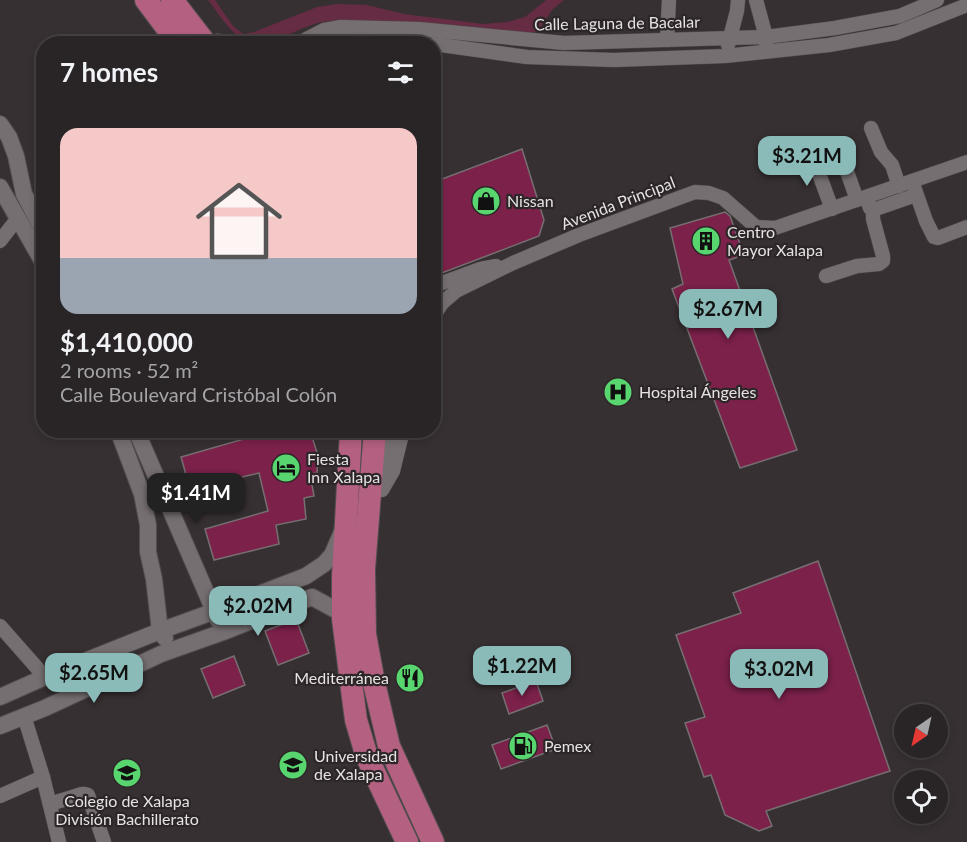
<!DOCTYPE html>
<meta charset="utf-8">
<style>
:root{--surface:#292426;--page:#353032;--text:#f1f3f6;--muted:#a5a4a7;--line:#454143;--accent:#8bbbb9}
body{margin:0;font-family:Lato,sans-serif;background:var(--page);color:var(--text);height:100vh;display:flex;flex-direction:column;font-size:22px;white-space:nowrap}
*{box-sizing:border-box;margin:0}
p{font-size:20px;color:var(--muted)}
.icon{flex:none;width:33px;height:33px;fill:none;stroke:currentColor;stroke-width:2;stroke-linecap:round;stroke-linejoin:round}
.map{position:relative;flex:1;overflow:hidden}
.sheet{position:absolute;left:36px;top:36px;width:405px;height:402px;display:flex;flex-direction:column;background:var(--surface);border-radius:24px;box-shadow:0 3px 9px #0003,0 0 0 2px var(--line)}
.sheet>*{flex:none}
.needle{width:39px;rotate:214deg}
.tools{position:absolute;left:894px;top:704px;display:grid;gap:12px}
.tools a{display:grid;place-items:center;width:54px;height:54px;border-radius:50%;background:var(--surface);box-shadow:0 3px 9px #0003,0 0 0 2px var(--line);font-size:30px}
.price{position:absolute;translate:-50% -51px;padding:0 14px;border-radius:12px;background:var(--accent);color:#111;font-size:20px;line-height:39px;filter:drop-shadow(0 2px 3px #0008)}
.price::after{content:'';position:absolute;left:50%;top:36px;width:18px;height:14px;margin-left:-9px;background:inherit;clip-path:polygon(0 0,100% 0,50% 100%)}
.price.active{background:#222;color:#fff}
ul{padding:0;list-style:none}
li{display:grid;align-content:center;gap:12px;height:318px;padding:0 24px}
li span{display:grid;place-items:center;height:186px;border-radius:18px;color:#555}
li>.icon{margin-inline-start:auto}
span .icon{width:108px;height:108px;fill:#fffc;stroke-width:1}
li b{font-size:26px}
h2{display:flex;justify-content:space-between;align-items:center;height:72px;padding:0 24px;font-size:26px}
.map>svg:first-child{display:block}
.green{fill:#662c43}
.building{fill:#7c214a;stroke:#766f71;stroke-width:1.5}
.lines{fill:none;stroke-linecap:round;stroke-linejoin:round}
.minor-casing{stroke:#524d4e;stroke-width:15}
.tertiary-casing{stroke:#524d4e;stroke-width:18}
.trunk-casing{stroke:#524d4e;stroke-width:24}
.minor{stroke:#766f71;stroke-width:14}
.tertiary{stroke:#766f71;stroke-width:16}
.trunk{stroke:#b36081;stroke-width:22}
.labels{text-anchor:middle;stroke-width:4.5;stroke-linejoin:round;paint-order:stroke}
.street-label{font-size:16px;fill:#e6e2e3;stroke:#2d2628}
.poi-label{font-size:16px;fill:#e6e2e3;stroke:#2d2628;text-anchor:start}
</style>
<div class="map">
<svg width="967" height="842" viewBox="0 0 967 842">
<rect width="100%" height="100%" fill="#373032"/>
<path class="green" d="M208 0H215L233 26 243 34 254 32 317 7 337 4 367 5 404 14 483 24 507 22 525 17 546 0H564L552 10 538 31 528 34 336 21C332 21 326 21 322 22 298 27 266 51 242 38 229 32 217 11 208 0Z"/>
<g class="building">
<polygon points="522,149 544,220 539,236 434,276 434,182"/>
<polygon points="725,212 730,216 744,255 729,260 797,450 740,468 672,289 683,284 670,228"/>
<polygon points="257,430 310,430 318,456 317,473 310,474 314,496 304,498 306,519 276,525 279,544 214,560 205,529 268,511 259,473 190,489 181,457 258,435"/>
<polygon points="818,561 890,771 766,811 772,826 759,831 725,815 711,775 704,777 685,723 705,717 676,635 741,613 733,593"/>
<polygon points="296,619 309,653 278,665 265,631"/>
<polygon points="234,656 245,685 213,698 201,669"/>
<polygon points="536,681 543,701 509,714 502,693"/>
<polygon points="547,725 556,749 501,769 492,745"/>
</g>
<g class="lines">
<g class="minor-casing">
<g id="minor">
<polyline points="756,0 766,37 766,44"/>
<polyline points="667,40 669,0"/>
<polyline points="297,44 324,30 341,27 419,29 564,43 766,37 835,28 900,16 937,0"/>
<path d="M333 44C361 35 390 42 419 44"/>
<polyline points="434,44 527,57 555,58 614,60 725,56 829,45 896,33 967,5"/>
<polyline points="728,45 737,11 738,0"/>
<polyline points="871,128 881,152 892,165 899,186"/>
<polyline points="838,146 857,200"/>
<polyline points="812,155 832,209"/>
<polyline points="912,181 926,221 934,237 938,238 967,227"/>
<polyline points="873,210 916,195"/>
<polyline points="0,241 18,218"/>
<polyline points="826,276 857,266 879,264 883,261 883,256 873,219 873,210 870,208 866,197"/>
<polyline points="434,286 480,269 496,266"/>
<polyline points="434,315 442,303 456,291 513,263 579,235 695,192 709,193 723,198 756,227 775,228 967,162"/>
<polyline points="382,490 393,471 403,430"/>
<polyline points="0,626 45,677"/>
<polyline points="24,716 43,777 59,842"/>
<polyline points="0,796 43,777"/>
<polyline points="50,804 82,794 85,794 88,795 104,842"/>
</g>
</g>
<g class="tertiary-casing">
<g id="tertiary">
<polyline points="218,42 219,44"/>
<polyline points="0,124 9,137 16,156 24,194 44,232"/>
<polyline points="0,187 44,264"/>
<polyline points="118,430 142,494 148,525 148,552 154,579 160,631 165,638"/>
<polyline points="136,430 218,620"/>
<polyline points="381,484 388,430"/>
<polyline points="0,697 45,677 160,631 215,611 306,576 324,564 332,555 342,532"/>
<polyline points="0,726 45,708 161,654 223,632 312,597 343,614"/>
</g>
</g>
<g class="trunk-casing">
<g id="trunk">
<polyline points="146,0 179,44"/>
<polyline points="172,0 206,44"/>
<polyline points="351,430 343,576 343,619 351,682 356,720 367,757 407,842"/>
<polyline points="375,430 364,569 365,634 374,683 389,746 433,842"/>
</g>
</g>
<use href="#minor" class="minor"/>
<use href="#tertiary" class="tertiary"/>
<use href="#trunk" class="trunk"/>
</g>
<defs>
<g id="shop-disc" transform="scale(1.5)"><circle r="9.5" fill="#59d56f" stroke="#2d2628"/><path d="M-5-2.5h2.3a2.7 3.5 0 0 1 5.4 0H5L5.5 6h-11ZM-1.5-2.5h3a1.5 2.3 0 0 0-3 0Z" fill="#111"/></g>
<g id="building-disc" transform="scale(1.5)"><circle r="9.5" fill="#59d56f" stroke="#2d2628"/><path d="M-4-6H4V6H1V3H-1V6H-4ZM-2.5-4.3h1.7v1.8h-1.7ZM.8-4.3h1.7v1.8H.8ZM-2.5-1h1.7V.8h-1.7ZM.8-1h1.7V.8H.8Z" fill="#111"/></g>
<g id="hospital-disc" transform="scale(1.5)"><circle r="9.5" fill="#59d56f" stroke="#2d2628"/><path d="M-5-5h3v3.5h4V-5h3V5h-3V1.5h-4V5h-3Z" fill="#111"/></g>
<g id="hotel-disc" transform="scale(1.5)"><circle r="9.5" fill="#59d56f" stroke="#2d2628"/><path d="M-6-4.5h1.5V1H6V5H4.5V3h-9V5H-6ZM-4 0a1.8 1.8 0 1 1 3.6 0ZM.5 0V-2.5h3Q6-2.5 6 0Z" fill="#111"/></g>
<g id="restaurant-disc" transform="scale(1.5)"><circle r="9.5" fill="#59d56f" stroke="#2d2628"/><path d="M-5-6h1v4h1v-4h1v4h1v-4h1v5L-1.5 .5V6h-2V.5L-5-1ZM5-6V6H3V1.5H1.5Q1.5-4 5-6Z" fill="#111"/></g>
<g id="fuel-disc" transform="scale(1.5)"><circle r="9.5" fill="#59d56f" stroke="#2d2628"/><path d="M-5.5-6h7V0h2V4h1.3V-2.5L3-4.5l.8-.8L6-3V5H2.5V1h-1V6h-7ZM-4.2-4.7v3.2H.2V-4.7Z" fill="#111"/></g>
<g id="university-disc" transform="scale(1.5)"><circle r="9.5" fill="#59d56f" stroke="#2d2628"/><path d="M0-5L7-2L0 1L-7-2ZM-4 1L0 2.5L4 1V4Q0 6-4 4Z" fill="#111"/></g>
<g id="school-disc" transform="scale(1.5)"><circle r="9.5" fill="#59d56f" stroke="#2d2628"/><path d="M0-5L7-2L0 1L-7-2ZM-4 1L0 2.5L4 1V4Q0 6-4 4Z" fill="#111"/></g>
</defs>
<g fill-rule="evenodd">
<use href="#shop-disc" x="486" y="201"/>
<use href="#building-disc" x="706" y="241"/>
<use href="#hospital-disc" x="618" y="392"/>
<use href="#hotel-disc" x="286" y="468"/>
<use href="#restaurant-disc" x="410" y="678"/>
<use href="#fuel-disc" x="523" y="746"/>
<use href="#university-disc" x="293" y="765"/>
<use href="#school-disc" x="127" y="773"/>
</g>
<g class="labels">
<g class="street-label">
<text transform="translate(617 23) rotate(-1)" y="6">Calle Laguna de Bacalar</text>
<text transform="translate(618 203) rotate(-21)" y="6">Avenida Principal</text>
</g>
<g class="poi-label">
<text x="507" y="207">Nissan</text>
<text x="727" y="238">Centro<tspan x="727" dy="18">Mayor Xalapa</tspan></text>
<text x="639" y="398">Hospital Ángeles</text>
<text x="307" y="465">Fiesta<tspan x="307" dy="18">Inn Xalapa</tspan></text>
<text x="389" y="684" text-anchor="end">Mediterránea</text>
<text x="544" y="752">Pemex</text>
<text x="314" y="762">Universidad<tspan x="314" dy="18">de Xalapa</tspan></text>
<text x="127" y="807" text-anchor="middle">Colegio de Xalapa<tspan x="127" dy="18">División Bachillerato</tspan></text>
</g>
</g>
</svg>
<div class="tools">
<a><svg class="needle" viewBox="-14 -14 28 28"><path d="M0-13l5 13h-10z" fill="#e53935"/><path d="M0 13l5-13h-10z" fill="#a5a4a7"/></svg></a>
<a><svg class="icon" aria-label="locate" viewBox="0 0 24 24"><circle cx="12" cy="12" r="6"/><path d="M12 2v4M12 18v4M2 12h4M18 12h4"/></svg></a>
</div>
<b class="price" style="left:807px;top:187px">$3.21M</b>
<b class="price" style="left:728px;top:340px">$2.67M</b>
<b class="price active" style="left:196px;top:524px">$1.41M</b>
<b class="price" style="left:258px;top:637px">$2.02M</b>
<b class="price" style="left:522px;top:697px">$1.22M</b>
<b class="price" style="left:779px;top:700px">$3.02M</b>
<b class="price" style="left:94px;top:704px">$2.65M</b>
<section class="sheet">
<h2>7 homes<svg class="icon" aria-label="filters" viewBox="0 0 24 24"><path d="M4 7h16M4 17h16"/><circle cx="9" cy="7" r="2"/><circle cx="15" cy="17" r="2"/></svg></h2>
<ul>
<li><span style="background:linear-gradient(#f6c9c9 70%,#9aa5b1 0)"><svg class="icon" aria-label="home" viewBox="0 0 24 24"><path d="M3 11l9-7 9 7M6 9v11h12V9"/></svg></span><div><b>$1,410,000</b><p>2 rooms · 52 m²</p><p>Calle Boulevard Cristóbal Colón</p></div></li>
</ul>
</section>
</div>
